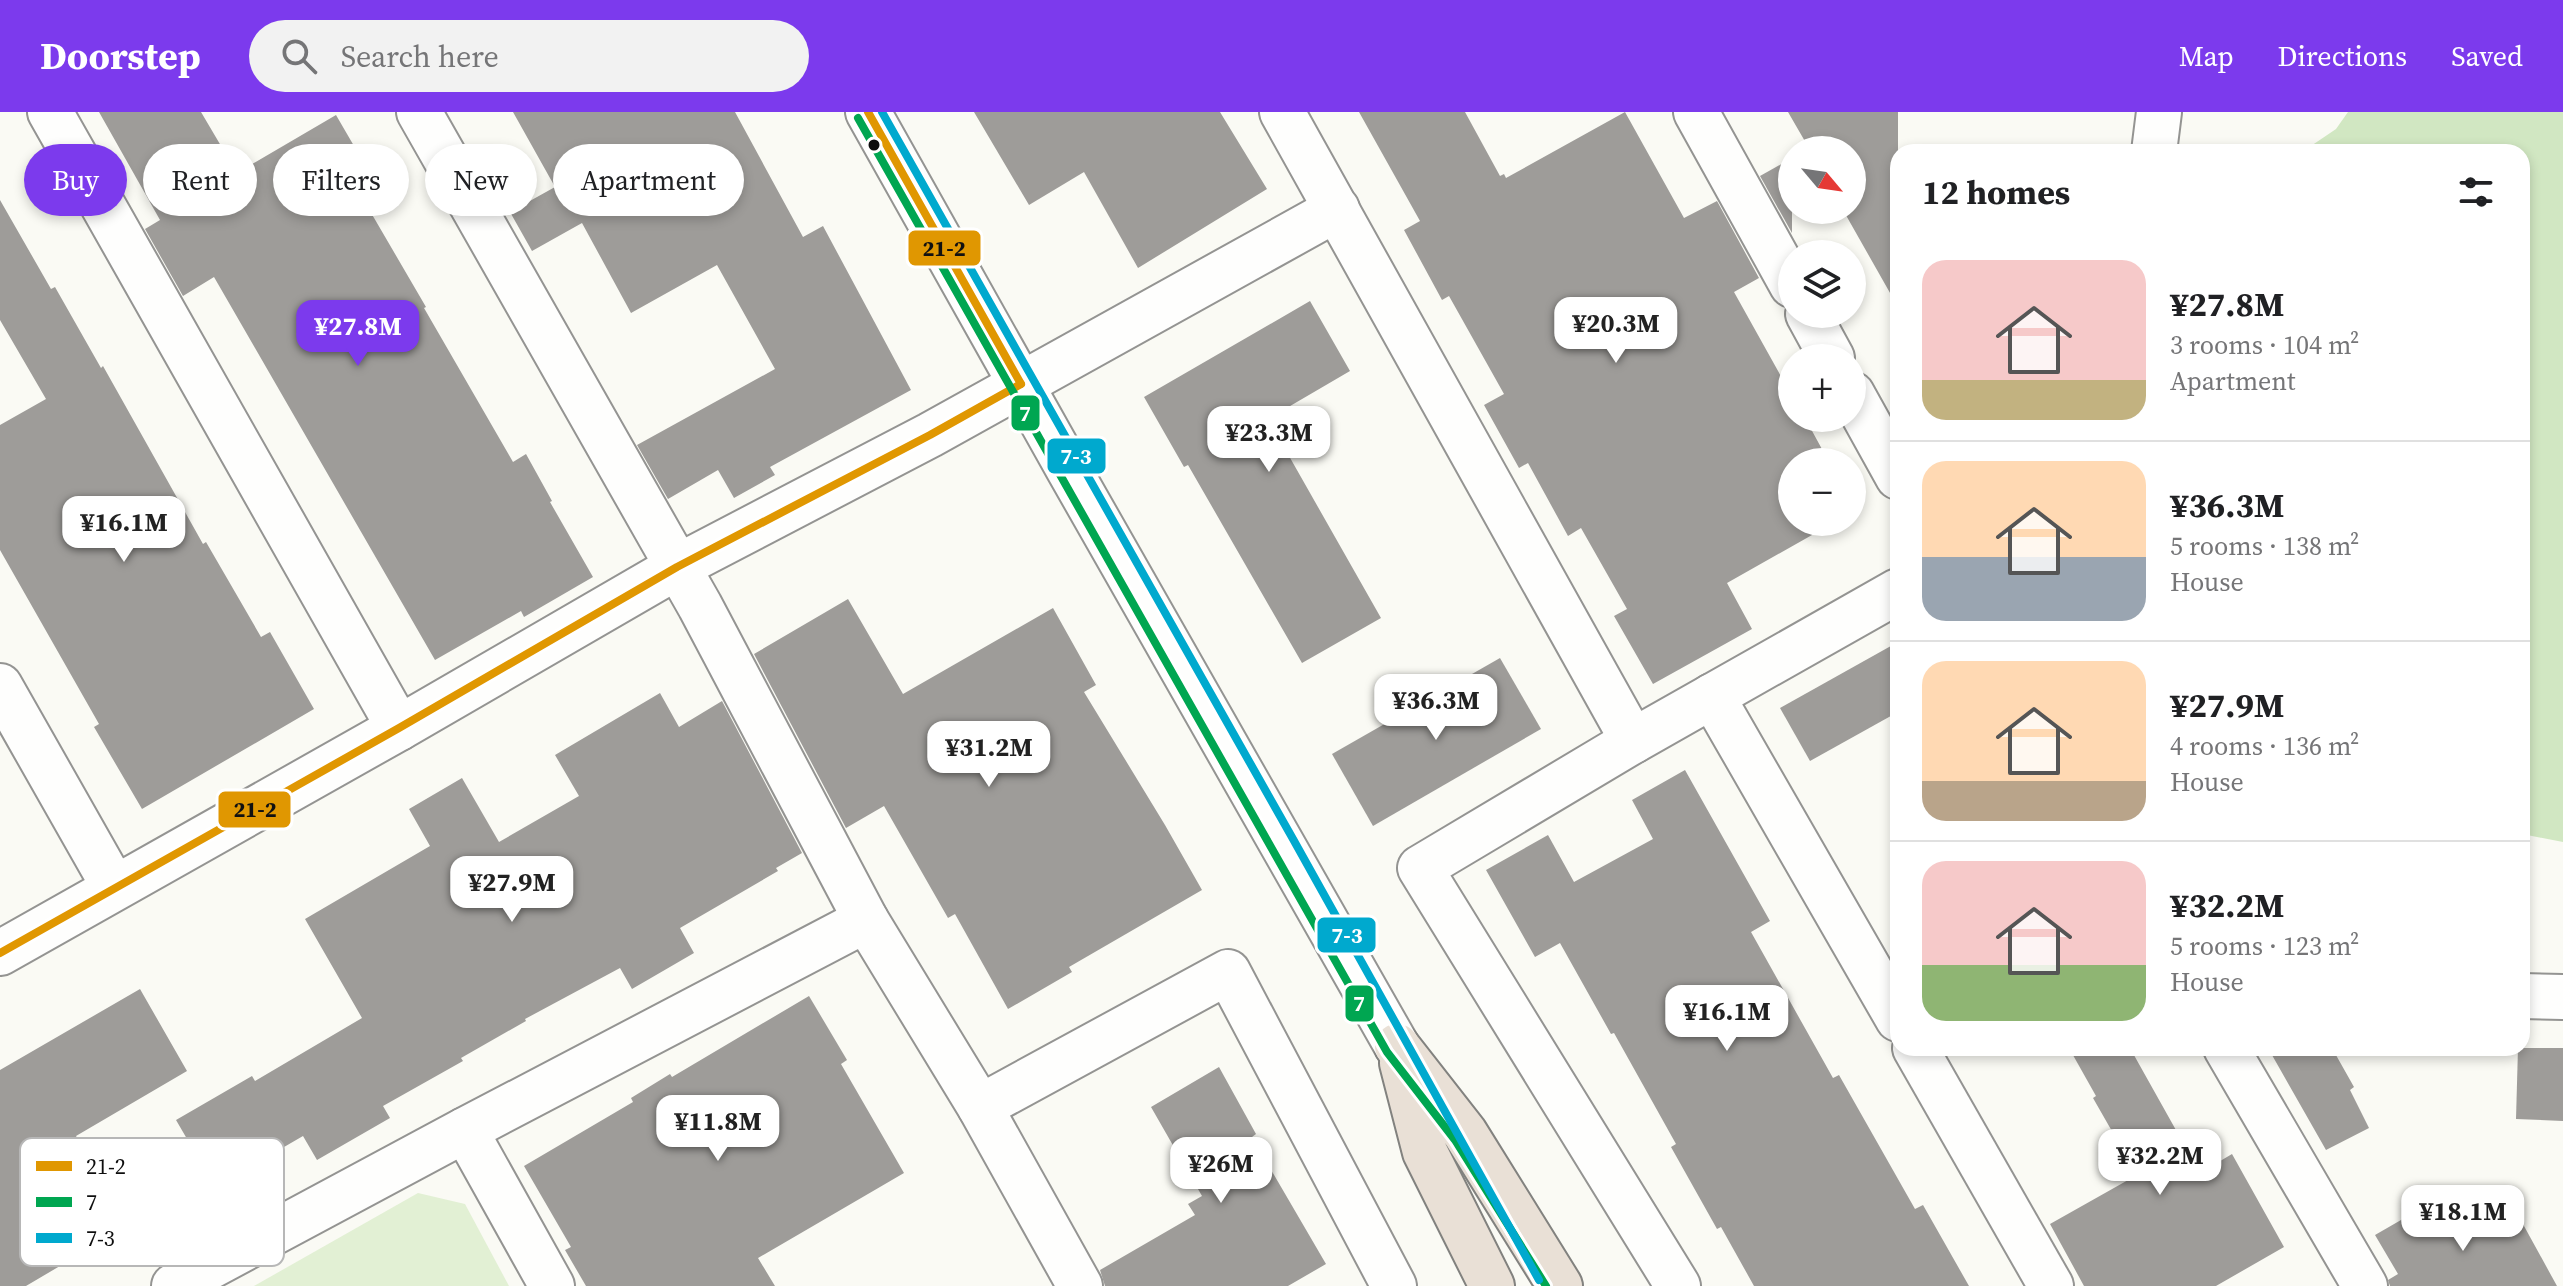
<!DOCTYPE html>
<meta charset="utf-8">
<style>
:root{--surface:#fff;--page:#f2f2f2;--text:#202124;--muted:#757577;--line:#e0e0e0;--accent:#7c3aed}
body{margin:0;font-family:"Source Serif 4",serif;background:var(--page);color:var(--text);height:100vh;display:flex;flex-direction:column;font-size:30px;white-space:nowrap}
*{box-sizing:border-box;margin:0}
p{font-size:26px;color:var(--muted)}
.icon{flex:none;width:44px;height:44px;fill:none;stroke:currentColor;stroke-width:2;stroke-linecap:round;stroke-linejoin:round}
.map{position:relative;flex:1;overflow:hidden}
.panel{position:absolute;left:1890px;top:32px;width:640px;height:912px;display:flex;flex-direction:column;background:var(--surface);border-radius:24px;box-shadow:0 4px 12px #0003}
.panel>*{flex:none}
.hud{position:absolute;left:24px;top:32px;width:760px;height:72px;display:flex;gap:16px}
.needle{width:52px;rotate:119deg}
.buttons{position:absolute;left:1778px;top:24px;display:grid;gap:16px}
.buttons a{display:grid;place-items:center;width:88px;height:88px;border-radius:50%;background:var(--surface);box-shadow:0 4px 12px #0003;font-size:40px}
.price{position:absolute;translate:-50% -68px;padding:0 18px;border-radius:16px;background:#fff;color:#222;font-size:26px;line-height:52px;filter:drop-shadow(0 2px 4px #0008)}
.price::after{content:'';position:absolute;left:50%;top:48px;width:24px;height:18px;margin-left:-12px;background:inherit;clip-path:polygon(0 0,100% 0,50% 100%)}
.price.selected{background:var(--accent);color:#fff}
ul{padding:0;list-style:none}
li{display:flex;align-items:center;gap:24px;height:200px;padding:0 32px}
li+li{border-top:2px solid var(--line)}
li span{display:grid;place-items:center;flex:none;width:224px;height:160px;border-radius:24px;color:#555}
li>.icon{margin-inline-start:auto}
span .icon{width:96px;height:96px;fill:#fffc;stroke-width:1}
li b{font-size:34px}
h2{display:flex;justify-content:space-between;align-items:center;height:96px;padding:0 32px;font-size:34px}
.pill{padding:0 28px;border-radius:36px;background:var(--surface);box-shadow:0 4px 12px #0003;font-size:28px;line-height:72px}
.pill.selected{background:var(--accent);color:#fff}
header{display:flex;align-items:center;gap:48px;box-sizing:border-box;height:112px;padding:0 40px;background:var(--accent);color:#fff}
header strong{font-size:38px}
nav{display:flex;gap:44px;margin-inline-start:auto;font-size:28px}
.search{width:560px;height:72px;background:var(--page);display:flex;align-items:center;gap:20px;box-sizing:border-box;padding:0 28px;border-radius:44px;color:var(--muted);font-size:30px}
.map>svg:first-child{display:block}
.green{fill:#e2f0d4}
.forest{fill:#d1e7c2}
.building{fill:#9e9c99}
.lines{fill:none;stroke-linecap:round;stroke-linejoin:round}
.minor-casing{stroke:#949492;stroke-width:48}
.highway-casing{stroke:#82827f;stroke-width:48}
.minor{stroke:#fefefd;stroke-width:44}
.highway{stroke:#e9e0d6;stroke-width:44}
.bus-1-casing{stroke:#fff;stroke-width:14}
.bus-2-casing{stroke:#fff;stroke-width:14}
.bus-3-casing{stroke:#fff;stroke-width:14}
.bus-1{stroke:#e09701;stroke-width:8}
.bus-2{stroke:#00a651;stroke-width:8}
.bus-3{stroke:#00a9ce;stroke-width:8}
.bus-dot{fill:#0e0e0e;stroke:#fff;stroke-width:3}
.key{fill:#fff;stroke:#b7b7b7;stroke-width:2}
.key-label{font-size:22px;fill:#0e0e0e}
.line-badge{stroke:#fff;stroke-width:3}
.badge-label{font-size:22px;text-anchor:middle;font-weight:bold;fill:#fff}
.pale-badge-label{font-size:22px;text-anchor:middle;font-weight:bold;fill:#111}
</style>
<header>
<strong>Doorstep</strong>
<div class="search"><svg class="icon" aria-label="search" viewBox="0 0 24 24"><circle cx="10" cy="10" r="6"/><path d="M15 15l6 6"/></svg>Search here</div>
<nav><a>Map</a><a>Directions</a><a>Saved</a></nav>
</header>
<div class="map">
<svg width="2563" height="1174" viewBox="0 0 2563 1174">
<rect width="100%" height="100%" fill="#fafaf4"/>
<polygon class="green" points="418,1081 465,1092 509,1174 254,1174"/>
<polygon class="forest" points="2348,0 2563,0 2563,730 2522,722 2522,40 2302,40 2336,17"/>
<g class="building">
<polygon points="99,0 201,0 237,61 336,3 379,77 363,87 426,195 424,196 513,350 526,342 552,389 550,390 593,465 524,505 521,499 435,548 214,165 183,184 145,117 160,108"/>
<polygon points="513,0 735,0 803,125 823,114 911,278 770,355 775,363 734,386 718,358 668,387 637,333 775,257 717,153 631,201 582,111 532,139 510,100 555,75"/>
<polygon points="974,0 1220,0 1267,77 1138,156 1084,60 1029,93"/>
<polygon points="1359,0 1465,0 1500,64 1504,62 1506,66 1625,0 1684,106 1717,89 1759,166 1734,180 1792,284 1792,306 1805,306 1829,350 1792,350 1792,410 1835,410 1727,471 1752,517 1653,572 1614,504 1627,497 1581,416 1568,424 1528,351 1519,356 1484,293 1504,282 1449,184 1442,188 1404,118 1420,109"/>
<polygon points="1788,0 1898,0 1898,195 1843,98 1852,98 1852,38 1810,38"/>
<polygon points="1792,46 1792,121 1760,64"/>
<polygon points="0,88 51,177 55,175 101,256 103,254 203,432 206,430 261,525 270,520 314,597 142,697 94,615 99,612 0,438 0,313 46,287 0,208"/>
<polygon points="1310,189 1350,259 1268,307 1381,506 1302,551 1188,353 1184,355 1144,285"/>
<polygon points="848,487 903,582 1053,496 1096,573 1084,580 1165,713 1202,778 1069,855 1072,860 1008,897 955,802 948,806 884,694 846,716 754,542"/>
<polygon points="1898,530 1898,600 1810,649 1780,596"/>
<polygon points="1500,546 1541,617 1373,714 1332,642"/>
<polygon points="660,581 679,615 722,589 802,741 776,756 778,759 680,816 694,841 632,877 620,856 525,907 526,909 461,946 463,949 383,994 390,1006 317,1048 303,1024 215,1075 176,1008 252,964 255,969 362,906 305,807 430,734 409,697 462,666 499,730 579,684 555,643"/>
<polygon points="1685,658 1770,809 1751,820 1833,966 1839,963 1915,1097 1923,1093 1969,1174 1754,1174 1721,1115 1717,1117 1671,1035 1676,1032 1614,921 1611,922 1560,831 1535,845 1486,758 1548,723 1574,770 1653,727 1632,688"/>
<polygon points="140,877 187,959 76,1024 130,1117 67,1154 65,1151 26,1174 0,1174 0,958"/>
<polygon points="809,884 847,948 841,952 904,1061 758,1146 775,1174 586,1174 565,1138 571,1135 524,1054 633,990 631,986 670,962 672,965"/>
<polygon points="2069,936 2130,936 2200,1061 2232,1042 2284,1135 2216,1174 2084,1174 2050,1112 2137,1063 2093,986 2096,984"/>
<polygon points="2268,936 2332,936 2354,975 2350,978 2369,1016 2326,1038"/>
<polygon points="2518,936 2563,936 2563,1009 2516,1007"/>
<polygon points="1219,955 1256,1022 1252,1025 1326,1152 1288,1174 1105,1174 1100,1158 1195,1103 1188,1092 1202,1084 1151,995"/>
<polygon points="2434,1089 2456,1127 2513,1094 2557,1174 2390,1174 2388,1168 2398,1162 2375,1123"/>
</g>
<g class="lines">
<g class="minor-casing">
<g id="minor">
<polyline points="50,0 399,616"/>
<polyline points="419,0 700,494 866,808 980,995 1080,1174"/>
<polyline points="868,0 1069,358 1397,934"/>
<polyline points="1282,0 1633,629"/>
<polyline points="1696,0 1792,173"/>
<polyline points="2154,40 2159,0"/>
<polyline points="1808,202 1832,246"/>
<polyline points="1852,282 1898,365"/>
<polyline points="0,574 114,775"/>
<polyline points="1712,584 1898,907"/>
<polyline points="0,841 399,616 677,455 930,323 1337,97"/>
<polyline points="2522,884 2563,885"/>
<polyline points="1915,936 2051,1174"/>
<polyline points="2226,936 2365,1174"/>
<polyline points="980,995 1228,860 1394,1174"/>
<polyline points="465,1018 552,1174"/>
<polyline points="174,1174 465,1018 866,808"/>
<polyline points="1678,1174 1420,756 1633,629 1898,479"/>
</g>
</g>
<g class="highway-casing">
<g id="highway">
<polyline points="1397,934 1465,1021 1560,1174"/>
<polyline points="1402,951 1425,1040 1492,1174"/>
</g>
</g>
<use href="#minor" class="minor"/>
<use href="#highway" class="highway"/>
<g class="bus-1-casing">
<g id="bus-1">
<polyline points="868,0 1021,272"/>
<polyline points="0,841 399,616 677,455 930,323 1021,272"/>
</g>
</g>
<g class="bus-2-casing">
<polyline id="bus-2" points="858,6 1387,940 1455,1028 1546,1174"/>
</g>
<g class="bus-3-casing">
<polyline id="bus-3" points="882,0 1293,727 1539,1168"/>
</g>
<use href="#bus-1" class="bus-1"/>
<use href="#bus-2" class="bus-2"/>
<use href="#bus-3" class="bus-3"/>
</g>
<circle class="bus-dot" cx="874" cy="33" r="7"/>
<rect x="20" y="1026" width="264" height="128" rx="12" class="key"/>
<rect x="36" y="1049" width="36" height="10" fill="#e09701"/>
<rect x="36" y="1085" width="36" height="10" fill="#00a651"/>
<rect x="36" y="1121" width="36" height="10" fill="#00a9ce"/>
<g class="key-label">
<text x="86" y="1062">21-2</text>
<text x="86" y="1098">7</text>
<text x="86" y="1134">7-3</text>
</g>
<g class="line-badge">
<rect x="907" y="117" width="75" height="38" rx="8" fill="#e09701"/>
<rect x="1010" y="282" width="31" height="38" rx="8" fill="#00a651"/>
<rect x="1046" y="325" width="61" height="38" rx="8" fill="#00a9ce"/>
<rect x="217" y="678" width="75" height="39" rx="8" fill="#e09701"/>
<rect x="1316" y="804" width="61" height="38" rx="8" fill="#00a9ce"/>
<rect x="1344" y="872" width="31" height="39" rx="8" fill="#00a651"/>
</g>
<g class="badge-label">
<text x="1025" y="309">7</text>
<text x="1076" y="352">7-3</text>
<text x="1347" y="831">7-3</text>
<text x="1359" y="899">7</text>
</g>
<g class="pale-badge-label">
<text x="944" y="144">21-2</text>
<text x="255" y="705">21-2</text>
</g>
</svg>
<div class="buttons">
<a><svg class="needle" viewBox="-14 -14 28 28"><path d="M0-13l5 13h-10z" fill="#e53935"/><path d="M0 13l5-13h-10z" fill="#757577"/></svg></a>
<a><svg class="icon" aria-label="layers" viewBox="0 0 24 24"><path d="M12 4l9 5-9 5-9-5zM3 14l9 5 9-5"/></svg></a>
<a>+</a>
<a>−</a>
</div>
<b class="price" style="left:1616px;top:253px">¥20.3M</b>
<b class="price selected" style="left:358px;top:256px">¥27.8M</b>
<b class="price" style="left:1269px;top:362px">¥23.3M</b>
<b class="price" style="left:124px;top:452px">¥16.1M</b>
<b class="price" style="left:1436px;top:630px">¥36.3M</b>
<b class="price" style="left:989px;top:677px">¥31.2M</b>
<b class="price" style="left:512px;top:812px">¥27.9M</b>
<b class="price" style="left:1727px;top:941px">¥16.1M</b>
<b class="price" style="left:718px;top:1051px">¥11.8M</b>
<b class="price" style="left:2160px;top:1085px">¥32.2M</b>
<b class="price" style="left:1221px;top:1093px">¥26M</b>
<b class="price" style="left:2463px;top:1141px">¥18.1M</b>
<div class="hud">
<a class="pill selected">Buy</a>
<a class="pill">Rent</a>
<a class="pill">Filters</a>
<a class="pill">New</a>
<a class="pill">Apartment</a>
</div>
<section class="panel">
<h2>12 homes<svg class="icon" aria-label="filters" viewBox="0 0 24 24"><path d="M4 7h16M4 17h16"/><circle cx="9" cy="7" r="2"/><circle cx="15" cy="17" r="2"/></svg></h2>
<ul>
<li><span style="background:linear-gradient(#f6c9c9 75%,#c2b280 0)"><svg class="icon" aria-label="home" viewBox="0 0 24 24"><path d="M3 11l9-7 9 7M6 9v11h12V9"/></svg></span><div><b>¥27.8M</b><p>3 rooms · 104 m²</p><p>Apartment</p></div></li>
<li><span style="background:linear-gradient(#ffd9b3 60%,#9aa5b1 0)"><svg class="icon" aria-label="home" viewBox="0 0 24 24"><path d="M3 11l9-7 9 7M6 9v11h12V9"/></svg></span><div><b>¥36.3M</b><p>5 rooms · 138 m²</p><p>House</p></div></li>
<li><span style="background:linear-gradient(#ffd9b3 75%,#b9a48a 0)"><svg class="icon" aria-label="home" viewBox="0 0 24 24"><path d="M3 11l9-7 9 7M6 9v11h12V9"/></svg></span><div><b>¥27.9M</b><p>4 rooms · 136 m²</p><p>House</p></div></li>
<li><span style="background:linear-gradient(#f6c9c9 65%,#8fb573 0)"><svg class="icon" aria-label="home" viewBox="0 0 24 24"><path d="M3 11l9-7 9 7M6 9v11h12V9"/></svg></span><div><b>¥32.2M</b><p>5 rooms · 123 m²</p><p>House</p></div></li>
</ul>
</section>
</div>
